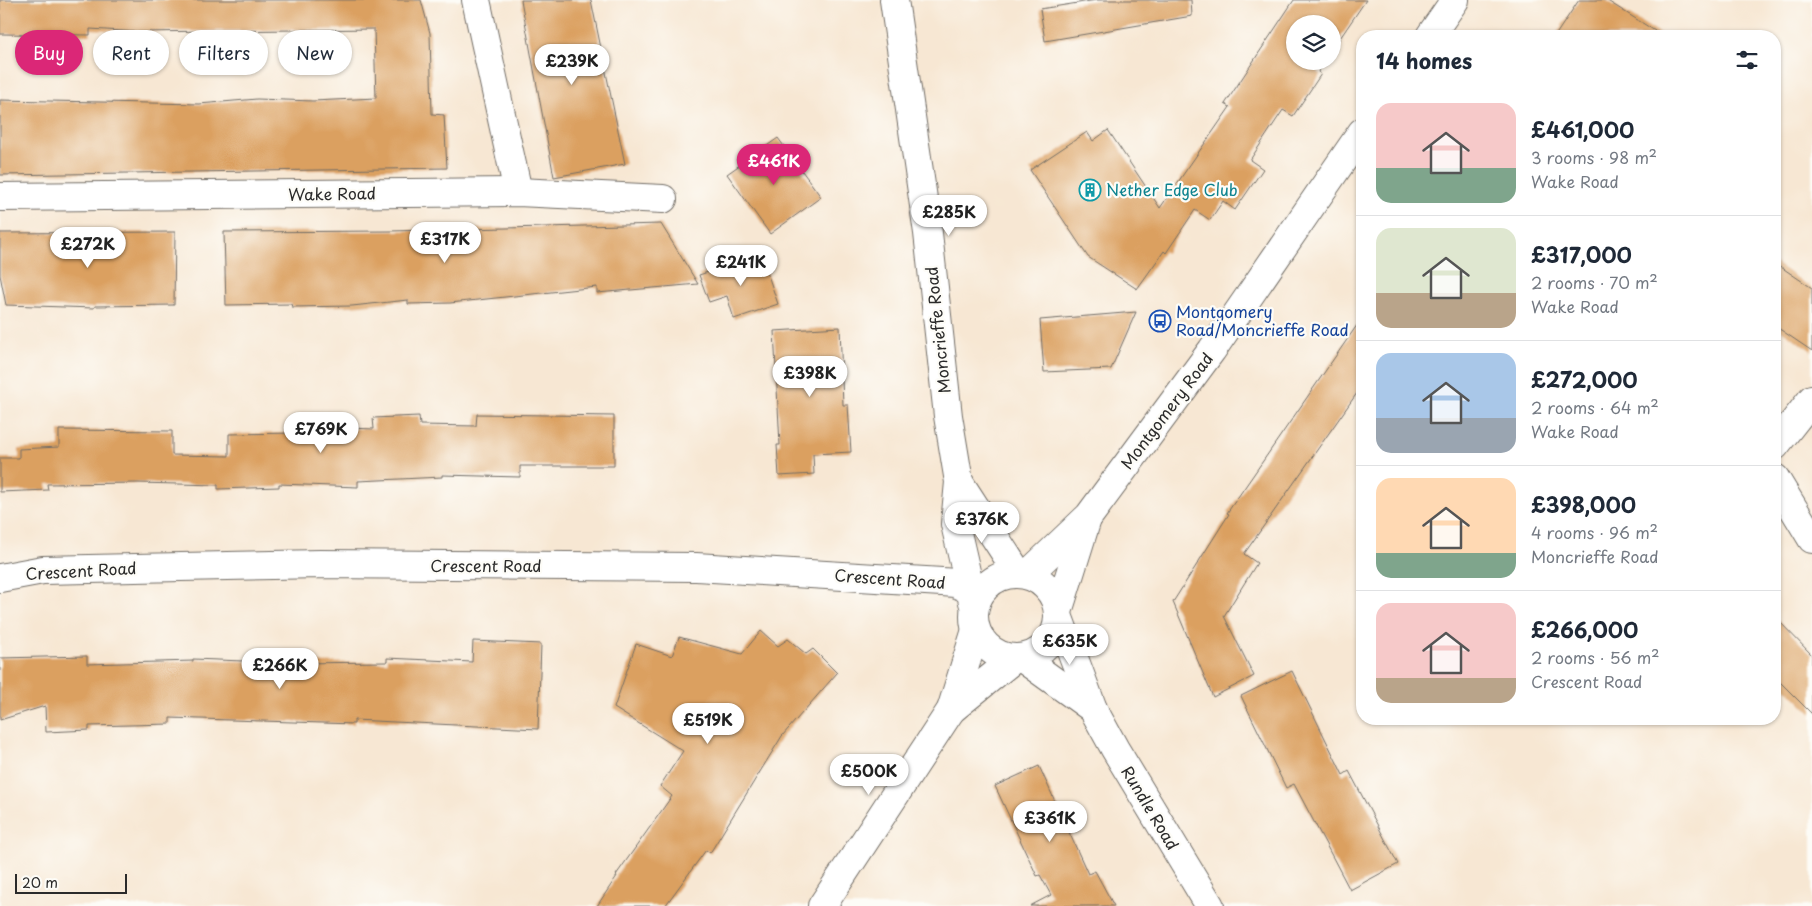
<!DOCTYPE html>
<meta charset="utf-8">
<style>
:root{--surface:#fff;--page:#f6f6f7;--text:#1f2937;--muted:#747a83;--line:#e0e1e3;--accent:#db2777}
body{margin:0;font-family:"Playpen Sans",sans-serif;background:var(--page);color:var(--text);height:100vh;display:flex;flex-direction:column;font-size:19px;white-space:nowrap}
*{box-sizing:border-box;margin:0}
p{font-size:16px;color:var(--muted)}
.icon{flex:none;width:28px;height:28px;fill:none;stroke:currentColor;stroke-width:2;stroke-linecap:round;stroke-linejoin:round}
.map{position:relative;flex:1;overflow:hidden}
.sheet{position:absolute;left:1356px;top:30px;width:425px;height:695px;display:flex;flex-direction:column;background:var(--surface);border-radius:20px;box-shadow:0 1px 4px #0004}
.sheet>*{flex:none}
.banner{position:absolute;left:15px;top:30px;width:475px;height:45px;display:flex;gap:10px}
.buttons{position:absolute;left:1286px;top:15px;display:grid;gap:10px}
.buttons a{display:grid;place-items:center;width:55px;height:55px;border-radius:50%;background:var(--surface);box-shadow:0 1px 4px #0004;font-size:25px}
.scale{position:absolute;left:15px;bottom:12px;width:112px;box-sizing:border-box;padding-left:5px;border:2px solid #2b2b2b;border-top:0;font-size:14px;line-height:18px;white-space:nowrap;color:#2b2b2b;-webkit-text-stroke:4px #fdfcf7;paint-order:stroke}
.price{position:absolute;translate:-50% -42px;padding:0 11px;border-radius:18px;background:#fff;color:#222;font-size:16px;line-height:32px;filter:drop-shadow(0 1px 2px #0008)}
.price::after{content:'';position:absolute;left:50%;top:30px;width:15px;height:11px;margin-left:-8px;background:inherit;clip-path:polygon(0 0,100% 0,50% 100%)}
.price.current{background:var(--accent);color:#fff}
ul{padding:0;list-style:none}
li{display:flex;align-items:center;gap:15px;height:125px;padding:0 20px}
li+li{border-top:1px solid var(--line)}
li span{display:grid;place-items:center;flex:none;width:140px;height:100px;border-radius:15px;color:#555}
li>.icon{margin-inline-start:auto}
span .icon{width:60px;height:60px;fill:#fffc;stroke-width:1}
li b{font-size:21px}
h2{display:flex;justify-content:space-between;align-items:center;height:60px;padding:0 20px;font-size:21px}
.pill{padding:0 18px;border-radius:22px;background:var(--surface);box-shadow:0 1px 4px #0004;font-size:18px;line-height:45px}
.pill.current{background:var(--accent);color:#fff}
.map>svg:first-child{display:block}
.building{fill:#dba060}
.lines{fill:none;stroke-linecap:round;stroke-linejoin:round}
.minor-casing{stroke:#726d66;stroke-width:30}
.minor{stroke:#fff;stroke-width:28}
.labels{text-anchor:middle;stroke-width:4.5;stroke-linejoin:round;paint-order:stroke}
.culture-label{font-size:16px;fill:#0d838f;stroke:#fdfcf7;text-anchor:start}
.street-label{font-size:16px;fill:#2b2b2b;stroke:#fdfcf7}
.transit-label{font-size:16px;fill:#164399;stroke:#fdfcf7;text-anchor:start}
</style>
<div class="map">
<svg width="1812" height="906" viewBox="0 0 1812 906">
<rect width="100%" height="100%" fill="#fdfcf7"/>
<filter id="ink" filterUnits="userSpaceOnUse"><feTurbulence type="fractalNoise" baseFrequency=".02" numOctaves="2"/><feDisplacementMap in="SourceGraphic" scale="10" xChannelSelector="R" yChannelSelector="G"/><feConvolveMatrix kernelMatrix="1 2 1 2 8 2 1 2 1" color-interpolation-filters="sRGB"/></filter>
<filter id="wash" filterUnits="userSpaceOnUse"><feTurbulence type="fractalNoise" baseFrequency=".0096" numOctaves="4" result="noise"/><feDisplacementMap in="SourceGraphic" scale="20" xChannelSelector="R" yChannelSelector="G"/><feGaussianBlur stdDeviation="1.12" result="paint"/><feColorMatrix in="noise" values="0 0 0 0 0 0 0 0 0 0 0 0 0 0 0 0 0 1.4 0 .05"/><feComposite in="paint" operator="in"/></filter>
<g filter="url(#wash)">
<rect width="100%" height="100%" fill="#f7e7d3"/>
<g id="blocks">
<g class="building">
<polygon points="0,0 421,0 430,33 432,114 444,115 447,168 0,175 0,100 199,104 257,99 313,101 376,98 374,29 138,32 90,29 90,35 0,34"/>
<polygon points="521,0 591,0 625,164 554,177"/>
<polygon points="1097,0 1191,0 1192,16 1045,41 1040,9"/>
<polygon points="1294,0 1366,0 1332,50 1332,24 1295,24 1295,61 1325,61 1318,72 1321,74 1293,116 1283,110 1250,160 1263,169 1235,210 1223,201 1210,220 1195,210 1166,253 1164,251 1137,289 1088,257 1030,170 1087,132 1093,141 1108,130 1160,208 1230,107 1225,104"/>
<polygon points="1579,0 1606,0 1663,36 1555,36"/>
<polygon points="778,138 821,197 770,234 727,174"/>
<polygon points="661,224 698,284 597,293 597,287 450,303 408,304 408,300 352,306 292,307 291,304 226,305 224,232 390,231"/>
<polygon points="175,232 174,305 95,306 94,308 6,305 0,275 0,233"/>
<polygon points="761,255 778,304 734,319 727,296 709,302 699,275"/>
<polygon points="1775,263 1812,288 1812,351 1775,326"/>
<polygon points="1136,312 1111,369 1044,372 1040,320"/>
<polygon points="1362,318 1362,386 1244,554 1257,563 1224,616 1254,676 1213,697 1173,602 1229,514 1227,513"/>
<polygon points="840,327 843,405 848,405 851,452 813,454 814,474 779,476 777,445 780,445 774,331"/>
<polygon points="477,414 614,416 614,466 520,466 520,477 442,475 442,477 358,481 358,487 279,484 279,487 218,489 218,485 138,483 47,484 48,490 0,492 0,458 19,458 19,449 59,447 59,430 172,431 172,455 229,456 229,434 298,433 298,426 374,429 373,418 419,416 420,425 476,426"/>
<polygon points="1775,617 1812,655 1812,714 1775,677"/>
<polygon points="761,631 778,646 788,639 806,654 813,649 837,673 782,736 710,853 706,850 665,906 597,906 617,876 616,875 672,796 660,786 683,751 614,708 636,644 672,656 679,637 742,654"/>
<polygon points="473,641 541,644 538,729 354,720 354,724 170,718 170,724 89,726 89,730 46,732 45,706 0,720 0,658 87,656 87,664 193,661 193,659 293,663 387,662 387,658 472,662"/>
<polygon points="1292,671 1343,775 1349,771 1398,864 1350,890 1294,784 1286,788 1241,696"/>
<polygon points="1039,766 1088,874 1095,871 1114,906 1030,906 1051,895 1040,875 1037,876 995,786"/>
</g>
</g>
</g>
<g filter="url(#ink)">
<use href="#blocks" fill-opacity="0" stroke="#726d66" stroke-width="1"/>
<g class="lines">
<g class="minor-casing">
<g id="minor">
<polyline points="476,0 518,192"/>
<polyline points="894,0 928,233 948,416 959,482 955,524 973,602"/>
<polyline points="1430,36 1455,0"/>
<polyline points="0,197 518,192 663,199"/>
<polyline points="1775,446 1812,399"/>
<polyline points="1775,478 1812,539"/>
<polyline points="959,482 1018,573"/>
<circle cx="1016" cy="616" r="42"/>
<polyline points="1027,575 1089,516 1212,350 1362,132"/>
<polyline points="0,578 43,570 320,564 696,567 942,582 955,583 970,590"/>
<polyline points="1058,612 1087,519"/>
<polyline points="1059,618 1093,709 1115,749 1210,906"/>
<polyline points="1022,658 1093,709"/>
<polyline points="951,710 1015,658"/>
<polyline points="822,906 951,710 976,630"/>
</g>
</g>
<use href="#minor" class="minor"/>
</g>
</g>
<defs>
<g id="building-ring" transform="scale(1.125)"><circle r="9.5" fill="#fdfcf7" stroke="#0f9aa8" stroke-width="1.5"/><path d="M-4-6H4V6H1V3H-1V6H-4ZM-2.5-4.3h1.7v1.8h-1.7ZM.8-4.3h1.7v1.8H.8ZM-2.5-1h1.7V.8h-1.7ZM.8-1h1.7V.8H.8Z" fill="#0f9aa8"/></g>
<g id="bus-ring" transform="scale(1.125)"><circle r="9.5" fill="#fdfcf7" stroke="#1a4fb4" stroke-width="1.5"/><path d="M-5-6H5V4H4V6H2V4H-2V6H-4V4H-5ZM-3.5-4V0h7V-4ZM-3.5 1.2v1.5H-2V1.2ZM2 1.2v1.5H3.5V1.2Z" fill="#1a4fb4"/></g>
</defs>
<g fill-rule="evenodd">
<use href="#building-ring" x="1090" y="190"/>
<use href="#bus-ring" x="1160" y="321"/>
</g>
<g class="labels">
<g class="culture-label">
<text x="1106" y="196">Nether Edge Club</text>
</g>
<g class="street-label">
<text transform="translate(332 194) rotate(-1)" y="6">Wake Road</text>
<text transform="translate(938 330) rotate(-96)" y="6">Moncrieffe Road</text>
<text transform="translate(1167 411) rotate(-53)" y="6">Montgomery Road</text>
<text x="486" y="572">Crescent Road</text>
<text transform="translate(81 571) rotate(-3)" y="6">Crescent Road</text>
<text transform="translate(890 579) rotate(4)" y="6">Crescent Road</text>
<text transform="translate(1150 808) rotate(59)" y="6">Rundle Road</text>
</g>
<g class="transit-label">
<text x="1176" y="318">Montgomery<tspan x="1176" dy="18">Road/Moncrieffe Road</tspan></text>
</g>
</g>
</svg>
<div class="buttons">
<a><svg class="icon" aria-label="layers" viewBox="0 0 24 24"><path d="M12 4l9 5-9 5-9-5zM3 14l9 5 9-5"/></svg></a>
</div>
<div class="scale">20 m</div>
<b class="price" style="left:572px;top:86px">£239K</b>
<b class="price current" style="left:774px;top:186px">£461K</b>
<b class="price" style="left:949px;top:237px">£285K</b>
<b class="price" style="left:445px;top:264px">£317K</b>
<b class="price" style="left:88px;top:269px">£272K</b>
<b class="price" style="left:741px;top:287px">£241K</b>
<b class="price" style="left:810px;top:398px">£398K</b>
<b class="price" style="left:321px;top:454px">£769K</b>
<b class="price" style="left:982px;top:544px">£376K</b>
<b class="price" style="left:1070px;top:666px">£635K</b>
<b class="price" style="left:280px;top:690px">£266K</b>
<b class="price" style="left:708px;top:745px">£519K</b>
<b class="price" style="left:869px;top:796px">£500K</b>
<b class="price" style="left:1050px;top:843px">£361K</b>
<div class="banner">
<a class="pill current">Buy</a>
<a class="pill">Rent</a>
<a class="pill">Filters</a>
<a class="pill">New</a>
</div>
<section class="sheet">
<h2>14 homes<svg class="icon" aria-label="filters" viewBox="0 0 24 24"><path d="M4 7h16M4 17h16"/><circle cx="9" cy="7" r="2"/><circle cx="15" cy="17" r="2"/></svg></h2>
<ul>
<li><span style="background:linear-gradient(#f6c9c9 65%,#7fa58c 0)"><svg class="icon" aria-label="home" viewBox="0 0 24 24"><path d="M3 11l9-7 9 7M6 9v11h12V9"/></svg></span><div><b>£461,000</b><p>3 rooms · 98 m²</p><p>Wake Road</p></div></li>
<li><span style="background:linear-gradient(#dfe7d0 65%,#b9a48a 0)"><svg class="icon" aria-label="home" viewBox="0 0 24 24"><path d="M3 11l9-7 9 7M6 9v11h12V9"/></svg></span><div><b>£317,000</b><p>2 rooms · 70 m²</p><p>Wake Road</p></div></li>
<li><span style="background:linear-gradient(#a9c7e8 65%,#9aa5b1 0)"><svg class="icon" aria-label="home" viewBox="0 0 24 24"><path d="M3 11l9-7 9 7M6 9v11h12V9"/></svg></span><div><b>£272,000</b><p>2 rooms · 64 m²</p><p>Wake Road</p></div></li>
<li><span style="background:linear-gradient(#ffd9b3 75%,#7fa58c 0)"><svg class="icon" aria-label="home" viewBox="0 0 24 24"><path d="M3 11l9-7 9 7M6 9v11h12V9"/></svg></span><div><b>£398,000</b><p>4 rooms · 96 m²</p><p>Moncrieffe Road</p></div></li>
<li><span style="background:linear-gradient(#f6c9c9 75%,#b9a48a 0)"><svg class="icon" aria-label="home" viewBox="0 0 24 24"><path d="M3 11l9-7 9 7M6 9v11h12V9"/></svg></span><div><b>£266,000</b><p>2 rooms · 56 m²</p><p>Crescent Road</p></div></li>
</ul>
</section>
</div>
